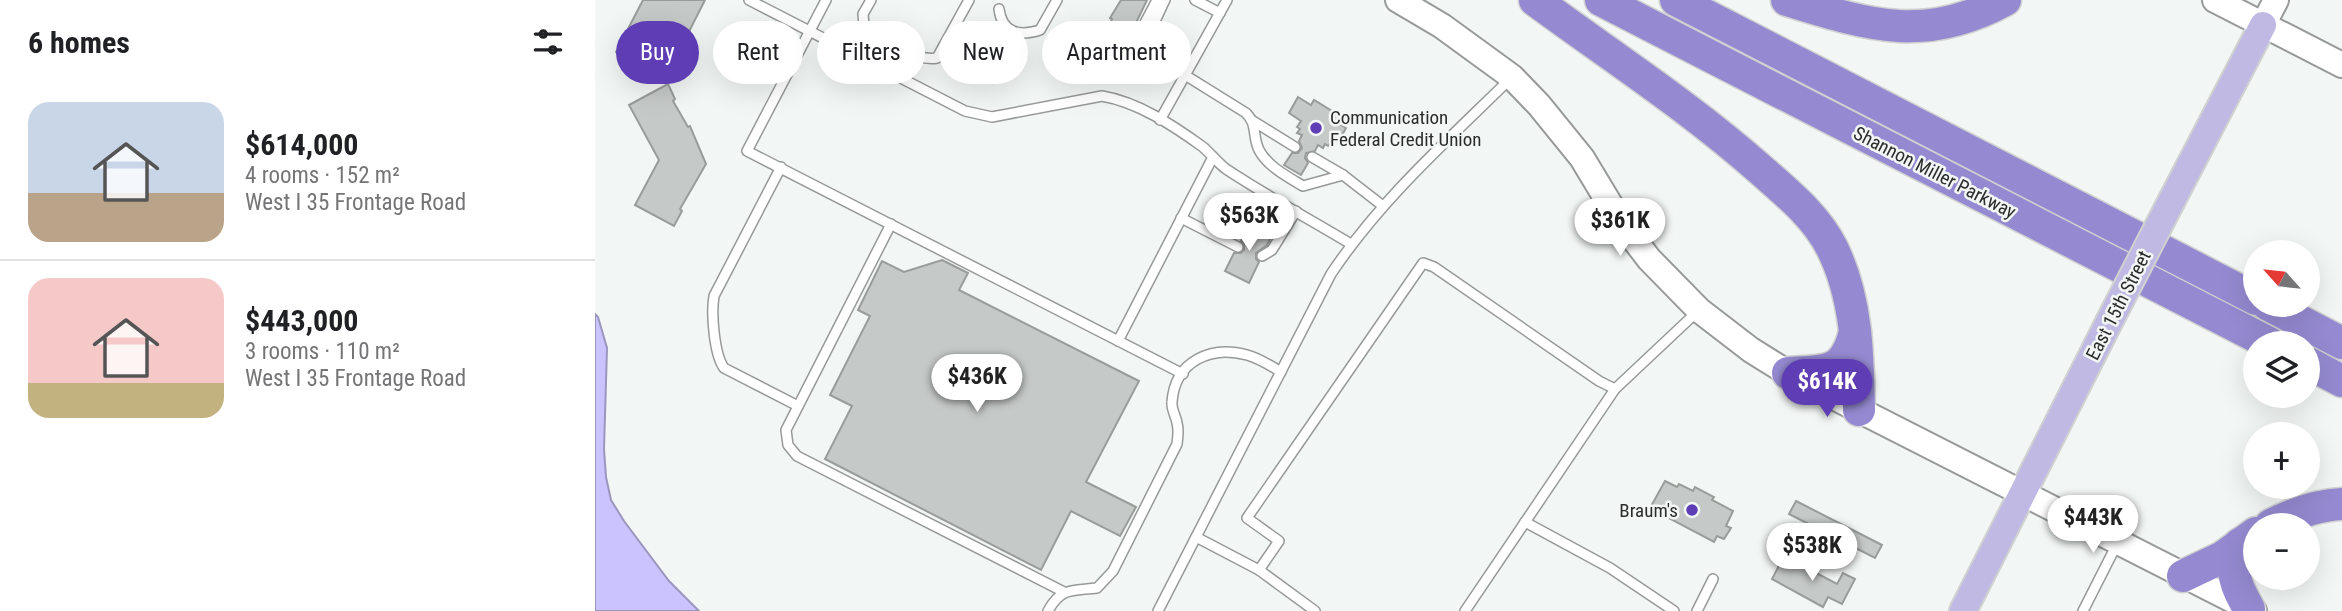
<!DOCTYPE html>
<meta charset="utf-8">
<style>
:root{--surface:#fff;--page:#f6f6f6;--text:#202124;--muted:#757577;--line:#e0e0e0;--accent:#5e3db5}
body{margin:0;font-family:"Roboto Condensed",sans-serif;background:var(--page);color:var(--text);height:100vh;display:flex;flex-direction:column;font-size:26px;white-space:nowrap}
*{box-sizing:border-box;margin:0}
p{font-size:23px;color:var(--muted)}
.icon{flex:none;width:38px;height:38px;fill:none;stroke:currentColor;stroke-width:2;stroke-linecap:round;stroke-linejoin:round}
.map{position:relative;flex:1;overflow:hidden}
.panel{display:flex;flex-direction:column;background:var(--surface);width:595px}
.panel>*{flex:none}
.guide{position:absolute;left:21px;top:21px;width:665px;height:63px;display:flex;gap:14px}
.needle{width:46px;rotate:297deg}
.controls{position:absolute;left:1648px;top:240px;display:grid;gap:14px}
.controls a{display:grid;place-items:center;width:77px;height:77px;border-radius:50%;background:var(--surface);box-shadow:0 7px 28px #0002;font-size:35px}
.price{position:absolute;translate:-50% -60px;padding:0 16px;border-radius:24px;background:#fff;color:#222;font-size:23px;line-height:46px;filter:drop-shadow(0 2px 4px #0008)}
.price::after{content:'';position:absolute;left:50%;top:42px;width:21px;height:16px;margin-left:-10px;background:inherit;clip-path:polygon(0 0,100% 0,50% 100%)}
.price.current{background:var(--accent);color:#fff}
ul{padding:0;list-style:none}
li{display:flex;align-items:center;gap:21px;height:175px;padding:0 28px}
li+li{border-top:2px solid var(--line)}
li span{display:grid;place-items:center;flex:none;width:196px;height:140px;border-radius:21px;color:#555}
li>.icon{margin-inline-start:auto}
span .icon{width:84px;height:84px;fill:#fffc;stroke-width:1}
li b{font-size:30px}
h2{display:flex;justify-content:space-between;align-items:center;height:84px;padding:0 28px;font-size:30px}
.chip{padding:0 24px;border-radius:32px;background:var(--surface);box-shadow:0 7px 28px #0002;font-size:24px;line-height:63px}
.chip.current{background:var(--accent);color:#fff}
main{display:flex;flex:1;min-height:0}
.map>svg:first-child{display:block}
.water{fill:#cbc3fd;stroke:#9b96be;stroke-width:2}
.building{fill:#c5c9c7;stroke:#999d9a;stroke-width:2}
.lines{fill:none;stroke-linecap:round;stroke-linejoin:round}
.lane-casing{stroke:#979a98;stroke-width:12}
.secondary-casing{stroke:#979a98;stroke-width:28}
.primary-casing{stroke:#d0d1d1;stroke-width:30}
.highway-casing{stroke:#d0d1d1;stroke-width:35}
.lane{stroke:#fff;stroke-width:9}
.secondary{stroke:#fff;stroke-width:24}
.primary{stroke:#bfb9e3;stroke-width:26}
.highway{stroke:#958ad1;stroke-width:32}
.primary-bridge-casing{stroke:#d0d1d1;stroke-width:30;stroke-linecap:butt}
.primary-bridge{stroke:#bfb9e3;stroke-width:26}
.poi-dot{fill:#5e3db5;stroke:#f2f6f4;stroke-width:2.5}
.labels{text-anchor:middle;stroke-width:5;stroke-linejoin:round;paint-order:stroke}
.poi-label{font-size:19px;fill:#2b2d2c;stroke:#f2f6f4;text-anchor:start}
.street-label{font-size:19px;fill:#2b2d2c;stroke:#f2f6f4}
</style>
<main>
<section class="panel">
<h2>6 homes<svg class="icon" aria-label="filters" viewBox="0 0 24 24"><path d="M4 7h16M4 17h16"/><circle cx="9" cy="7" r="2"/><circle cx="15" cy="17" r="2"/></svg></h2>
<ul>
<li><span style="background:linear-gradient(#c9d6e8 65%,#b9a48a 0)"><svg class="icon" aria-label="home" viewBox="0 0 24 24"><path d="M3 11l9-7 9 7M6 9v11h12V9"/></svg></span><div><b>$614,000</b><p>4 rooms · 152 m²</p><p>West I 35 Frontage Road</p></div></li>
<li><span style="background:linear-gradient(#f6c9c9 75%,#c2b280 0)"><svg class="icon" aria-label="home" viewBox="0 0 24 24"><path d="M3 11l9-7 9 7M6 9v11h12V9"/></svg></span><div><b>$443,000</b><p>3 rooms · 110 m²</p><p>West I 35 Frontage Road</p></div></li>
</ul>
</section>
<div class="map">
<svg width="1747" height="611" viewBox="0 0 1747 611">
<rect width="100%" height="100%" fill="#f2f6f4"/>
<polygon class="water" points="0,314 3,317 12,348 9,449 11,477 16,500 29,521 74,581 104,611 0,611"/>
<g class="building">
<polygon points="48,0 110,0 71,77 21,52"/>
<polygon points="526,0 552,0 528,50 507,40 517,19 515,18"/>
<polygon points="73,84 80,99 78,101 93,127 95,126 111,164 85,209 87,211 79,226 40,205 64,160 34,105"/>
<polygon points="703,97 716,105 719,100 750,119 746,125 751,128 743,142 738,139 733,146 730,144 728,148 723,145 720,151 711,153 710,158 713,163 706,175 689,165 697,153 703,153 707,148 704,141 707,135 702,133 705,129 702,127 706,121 694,113"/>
<polygon points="655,222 678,234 672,245 661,253 661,259 664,262 654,283 630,271 639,253 646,253 649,250 649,244 646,241"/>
<polygon points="347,260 373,273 364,290 544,381 491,482 541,507 525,536 476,511 446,570 230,459 257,406 235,395 275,316 263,310 287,261 309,272"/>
<polygon points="1070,481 1082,487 1084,484 1098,491 1100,487 1119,497 1117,500 1138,511 1131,526 1136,528 1129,539 1122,536 1119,542 1055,508"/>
<polygon points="1201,501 1287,545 1280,558 1194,514"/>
<polygon points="1189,556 1242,584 1248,573 1260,579 1247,604 1233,597 1228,607 1177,579"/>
</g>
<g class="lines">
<g class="lane-casing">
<g id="lane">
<path d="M154 0 370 111 397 117 507 96C543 102 579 126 608 147 616 154 623 163 631 169 672 196 714 219 756 244"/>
<polyline points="231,0 152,151 588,374"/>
<path d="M276 0 268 14 269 26C288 39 318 62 342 58L374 0"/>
<polyline points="600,0 625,13"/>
<path d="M404 9C407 32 423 37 445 30L462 0"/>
<path d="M475 42C491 50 516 71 532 57L562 0"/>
<path d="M470 52C483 60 499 72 514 74 539 78 560 19 570 0"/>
<path d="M590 75 651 113C663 125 657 136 664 150 672 166 693 177 708 186L748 175 788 206"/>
<polyline points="565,120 632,0"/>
<polyline points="658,121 700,147"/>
<polyline points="717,157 748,175"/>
<path d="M186 167 119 296C116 313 119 354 129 368L203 406"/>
<polyline points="586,218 643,247"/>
<polyline points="296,224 191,430 193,445 202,456 469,592"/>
<polyline points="667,256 677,250 701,211"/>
<polyline points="523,341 618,157"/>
<polyline points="930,522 1015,568 1079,611"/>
<polyline points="601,537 664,570 720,611"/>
<polyline points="664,570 684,541 652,518 828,263 839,267 1004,381 1020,389"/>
<path d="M453 611C466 587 477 591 502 588L518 571 582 444C583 437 584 430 582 423 581 416 576 409 577 402 580 361 616 345 652 355 664 358 676 366 686 372"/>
<path d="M563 611 736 274C786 199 852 141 916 78"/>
<polyline points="870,611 1020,389 1104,310"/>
<polyline points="1102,611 1118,579"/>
<polyline points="1488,611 1522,544"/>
</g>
</g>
<g class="secondary-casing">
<g id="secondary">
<polyline points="803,0 847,26 917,77 944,105 987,158 1025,221 1054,259 1104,310 1156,350 1193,373 1264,410 1659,611"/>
<polyline points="1620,0 1747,65"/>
<polyline points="1668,25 1681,0"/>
</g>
</g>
<g class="primary-casing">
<g id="primary">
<polyline points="1577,200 1668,25"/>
<polyline points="1368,611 1513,324"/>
</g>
</g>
<g class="highway-casing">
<g id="highway">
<path d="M940 0C1016 56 1095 107 1166 170 1192 193 1221 216 1237 248 1262 298 1263 355 1264 410"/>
<polyline points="1006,0 1674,343"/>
<polyline points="1081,0 1661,299"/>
<path d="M1192 0C1273 25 1330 44 1410 0"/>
<polyline points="1672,304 1747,343"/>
<polyline points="1713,363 1747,381"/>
<path d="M1193 373C1232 371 1249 374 1260 332"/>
<path d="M1676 525C1698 514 1722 505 1747 504"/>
<path d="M1645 544C1634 572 1640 584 1654 609"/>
<polyline points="1588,576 1628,557 1661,533"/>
</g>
</g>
<use href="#lane" class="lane"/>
<use href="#secondary" class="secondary"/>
<use href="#primary" class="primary"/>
<use href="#highway" class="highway"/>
<g class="primary-bridge-casing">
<polyline id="primary-bridge" points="1513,324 1577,200"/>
</g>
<use href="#primary-bridge" class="primary-bridge"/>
</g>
<g class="poi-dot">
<circle cx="721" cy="128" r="7"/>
<circle cx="1097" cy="510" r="7"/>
</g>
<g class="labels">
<g class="poi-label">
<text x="735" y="124">Communication<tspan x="735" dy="22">Federal Credit Union</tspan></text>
<text x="1083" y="517" text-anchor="end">Braum's</text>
</g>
<g class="street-label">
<text transform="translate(1340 172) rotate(27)" y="7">Shannon Miller Parkway</text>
<text transform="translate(1523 305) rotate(-63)" y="7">East 15th Street</text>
</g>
</g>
</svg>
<div class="controls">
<a><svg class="needle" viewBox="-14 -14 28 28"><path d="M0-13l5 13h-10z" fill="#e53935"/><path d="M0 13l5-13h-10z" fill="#757577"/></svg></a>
<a><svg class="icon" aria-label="layers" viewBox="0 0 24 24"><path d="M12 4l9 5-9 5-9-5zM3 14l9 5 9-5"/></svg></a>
<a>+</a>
<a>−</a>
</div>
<b class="price" style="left:654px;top:253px">$563K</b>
<b class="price" style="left:1025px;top:258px">$361K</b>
<b class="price" style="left:382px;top:414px">$436K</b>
<b class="price current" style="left:1232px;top:419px">$614K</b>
<b class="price" style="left:1498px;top:555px">$443K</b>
<b class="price" style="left:1217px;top:583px">$538K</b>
<div class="guide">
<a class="chip current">Buy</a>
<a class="chip">Rent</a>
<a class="chip">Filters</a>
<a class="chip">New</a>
<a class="chip">Apartment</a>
</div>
</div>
</main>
